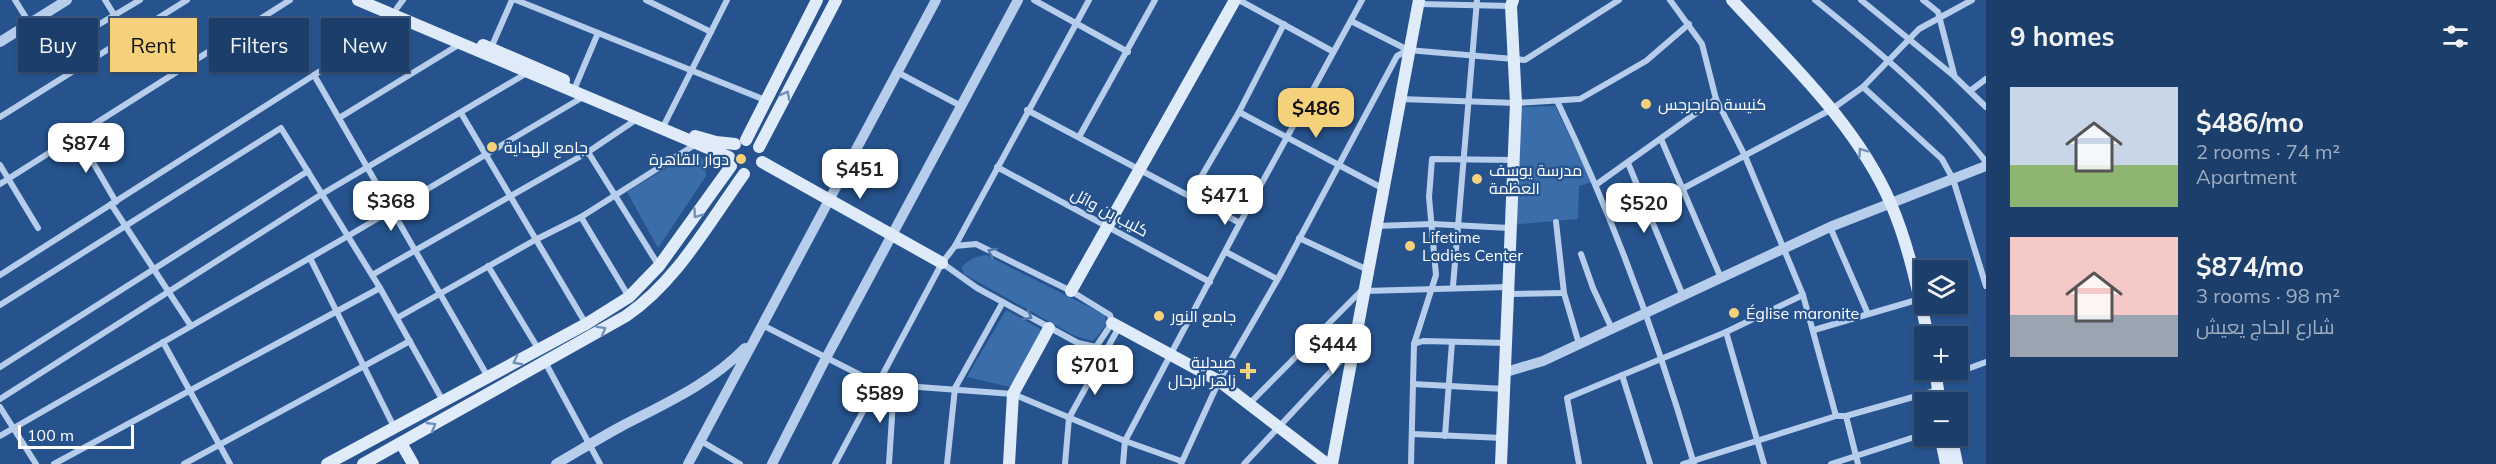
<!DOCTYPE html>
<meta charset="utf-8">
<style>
:root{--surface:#1c3e6a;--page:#254570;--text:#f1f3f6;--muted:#a0aec1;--line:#3a577e;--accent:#f4d17a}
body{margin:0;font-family:Mulish,Cairo,sans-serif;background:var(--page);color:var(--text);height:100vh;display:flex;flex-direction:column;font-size:22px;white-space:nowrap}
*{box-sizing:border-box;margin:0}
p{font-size:20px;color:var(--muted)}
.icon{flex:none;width:33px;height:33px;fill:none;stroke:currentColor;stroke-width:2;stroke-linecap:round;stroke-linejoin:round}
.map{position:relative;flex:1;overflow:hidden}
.sheet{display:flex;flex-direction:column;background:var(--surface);width:510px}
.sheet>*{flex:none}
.hud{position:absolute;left:18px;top:18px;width:570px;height:54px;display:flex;gap:12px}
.buttons{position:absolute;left:1914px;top:260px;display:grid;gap:12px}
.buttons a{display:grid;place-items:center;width:54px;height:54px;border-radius:0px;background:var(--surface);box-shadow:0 2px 4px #0004,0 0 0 2px var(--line);font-size:30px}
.scale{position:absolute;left:18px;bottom:15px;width:116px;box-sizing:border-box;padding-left:6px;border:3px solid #fff;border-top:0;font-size:16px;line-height:21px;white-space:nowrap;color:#fff;-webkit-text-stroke:4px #26538d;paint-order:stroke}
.price{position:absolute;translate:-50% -51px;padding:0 14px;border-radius:12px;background:#fff;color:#222;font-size:20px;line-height:39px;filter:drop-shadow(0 2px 3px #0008)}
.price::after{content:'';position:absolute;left:50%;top:36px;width:18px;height:14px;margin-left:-9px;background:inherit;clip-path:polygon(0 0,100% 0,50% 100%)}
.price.active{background:var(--accent);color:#111}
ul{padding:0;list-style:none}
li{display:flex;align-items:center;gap:18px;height:150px;padding:0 24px}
li span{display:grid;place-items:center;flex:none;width:168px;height:120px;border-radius:0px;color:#555}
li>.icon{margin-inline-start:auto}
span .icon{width:72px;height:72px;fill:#fffc;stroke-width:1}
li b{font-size:26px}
h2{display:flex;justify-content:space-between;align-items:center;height:72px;padding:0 24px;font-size:26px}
.chip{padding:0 21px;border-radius:0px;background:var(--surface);box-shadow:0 2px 4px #0004,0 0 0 2px var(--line);font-size:21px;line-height:54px}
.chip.active{background:var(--accent);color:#111}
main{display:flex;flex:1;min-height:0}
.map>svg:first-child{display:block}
.green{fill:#3a6daa}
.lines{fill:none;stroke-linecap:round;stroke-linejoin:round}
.minor{stroke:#b6ceeb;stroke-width:6}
.tertiary{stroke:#b6ceeb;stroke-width:10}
.secondary{stroke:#e0ebf9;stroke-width:12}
.oneway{stroke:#7090b8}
.oneway2{stroke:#5178a9}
.poi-dot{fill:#f4d17a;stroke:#26538d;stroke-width:2}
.labels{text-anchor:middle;stroke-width:4.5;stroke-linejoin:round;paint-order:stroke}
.poi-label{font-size:16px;fill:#fff;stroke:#26538d;text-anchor:start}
.street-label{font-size:16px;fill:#fff;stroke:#26538d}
</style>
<main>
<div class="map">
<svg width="1986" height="464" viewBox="0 0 1986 464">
<rect width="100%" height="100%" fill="#26538d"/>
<g class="green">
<polygon points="1555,106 1592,182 1579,186 1578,219 1510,225 1521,107"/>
<polygon points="689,154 699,154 705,163 706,176 658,248 627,192"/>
<path d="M986 255 1105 315 1107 324 1093 341 1075 336 964 274 962 267C968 260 976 256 986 255Z"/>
<polygon points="1006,310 1042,330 1010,387 967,377"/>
</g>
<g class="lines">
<g class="minor">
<polyline points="15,0 30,24"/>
<polyline points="105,0 128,37"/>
<polyline points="516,0 765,100"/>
<polyline points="646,0 711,32"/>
<polyline points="1034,0 1128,52"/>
<polyline points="1239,0 1332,51"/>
<polyline points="1670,0 1702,44 1716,99 1745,156 1803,295 1836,416"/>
<path d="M1815 0C1876 49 1938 100 1986 162"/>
<polyline points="1861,0 1954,76 1986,107"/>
<polyline points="1923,0 1938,12 1954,74"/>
<polyline points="1419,4 1511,6"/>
<polyline points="397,8 403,0"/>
<polyline points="1351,21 1408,50 1525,60 1619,0"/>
<polyline points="98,25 140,0"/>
<polyline points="144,27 172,75"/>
<polyline points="491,48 512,0"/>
<polyline points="897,72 961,106"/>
<polyline points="314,75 488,377"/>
<polyline points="576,85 598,33"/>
<polyline points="1863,87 1942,159 1953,179 1986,286"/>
<polyline points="1970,91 1986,79"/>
<polyline points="1399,99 1516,103 1580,99 1646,61 1689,24"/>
<path d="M1558 103C1614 219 1658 340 1694 464"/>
<polyline points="1027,110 1240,223"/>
<polyline points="1239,112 1382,188"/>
<polyline points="461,113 586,324"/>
<polyline points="0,117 187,0"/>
<polyline points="339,118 460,44"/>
<polyline points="665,123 727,0"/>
<polyline points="77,135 116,202"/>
<polyline points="1079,137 1155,0"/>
<polyline points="1661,139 1721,278"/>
<polyline points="588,152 659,266"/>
<polyline points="1628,163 1683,296"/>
<polyline points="0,165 38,228"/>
<polyline points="997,167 1210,282"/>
<polyline points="0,184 290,0"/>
<polyline points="1597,184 1716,99"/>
<polyline points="1682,189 1832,109 1863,87 1919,29 1972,0"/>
<polyline points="1190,196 1239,112 1284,24"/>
<polyline points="111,204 191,326"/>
<polyline points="581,217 629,297"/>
<polyline points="1556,222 1564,293 1579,344"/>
<polyline points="1376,226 1433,224 1509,228"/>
<polyline points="1830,227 1868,314"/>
<polyline points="1299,238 1368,270"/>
<polyline points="1226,252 1277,279"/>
<polyline points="1581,254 1593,288 1612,329"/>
<polyline points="310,258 394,427"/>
<polyline points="942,263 977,288 1078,343 1096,347 1112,323 1110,315 1071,291 976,244 955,246"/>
<polyline points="488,266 539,350"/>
<polyline points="0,275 402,19"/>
<polyline points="372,275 588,152 637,119"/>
<polyline points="1453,286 1477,0"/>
<polyline points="1364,291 1508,287"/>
<polyline points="1509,294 1564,293"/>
<polyline points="0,305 281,128 380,288 443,401"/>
<polyline points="397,318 535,240 581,217 696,144"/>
<polyline points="762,325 878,384 1013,394 1125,441 1181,461"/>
<polyline points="1814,330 1920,299"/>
<polyline points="1726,332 1764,464"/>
<polyline points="163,342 230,464"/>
<polyline points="1414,344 1423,341 1507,343"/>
<polyline points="545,362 600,464"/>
<polyline points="0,367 308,171"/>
<polyline points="1622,375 1650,464"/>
<polyline points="1937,380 1986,362"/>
<polyline points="1413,384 1505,389"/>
<polyline points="0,399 322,194 527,73"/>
<polyline points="1249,404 1362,290"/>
<polyline points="0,407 36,464"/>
<polyline points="1846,416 1858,464"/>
<polyline points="1412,434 1503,438"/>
<polyline points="0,436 348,236 583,97"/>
<polyline points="1445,436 1452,342"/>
<polyline points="701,441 740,464"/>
<polyline points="54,464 380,288"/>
<polyline points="184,464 410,341"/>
<polyline points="835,464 942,263 955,246 1089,0"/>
<polyline points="889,464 894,385"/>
<polyline points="947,464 955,388 1003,302"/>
<polyline points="1065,464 1069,418 1119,327"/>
<polyline points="1123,464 1125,441 1240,223 1362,0"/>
<polyline points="1181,464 1219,381 1279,277 1397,56 1408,50"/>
<polyline points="1244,464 1350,351"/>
<polyline points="1411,464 1414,344 1436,275 1429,197 1432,159 1513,160"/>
<polyline points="1579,464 1567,398 1726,332 1803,295"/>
<polyline points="1683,464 1836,416 1846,416 1938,390"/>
<polyline points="1831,464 1924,434"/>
</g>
<g class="tertiary">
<polyline points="0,42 67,0"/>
<polyline points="1506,372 1543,361 1830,227 1986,166"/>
<path d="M556 464C577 452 598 439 620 427 664 404 710 384 745 348"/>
<polyline points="688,464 936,0"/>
<polyline points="772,464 826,358 1018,0"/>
</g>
<g class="secondary">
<polyline points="358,0 729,157"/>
<path d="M1732 0C1790 63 1857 125 1891 204 1909 246 1918 291 1928 336"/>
<polyline points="483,45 564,80"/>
<polyline points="695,136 716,142 735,144"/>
<polyline points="746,140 817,0"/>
<polyline points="759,147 836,0"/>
<polyline points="762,162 942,263"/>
<polyline points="1071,291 1235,0"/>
<polyline points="1112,323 1219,381 1327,464"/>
<polyline points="1935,369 1938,390 1936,402"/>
<polyline points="1940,435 1946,464"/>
<polyline points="1951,435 1957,464"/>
<polyline points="401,443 413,464"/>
<polyline points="327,464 586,324 629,297 659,266 731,166"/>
<path d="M363 464 626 316C677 281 708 224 744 174"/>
<polyline points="1009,464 1013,394 1049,328"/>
<polyline points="1332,464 1419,0"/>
<polyline points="1501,464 1516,103 1511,6 1513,0"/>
</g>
</g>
<defs><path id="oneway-chevron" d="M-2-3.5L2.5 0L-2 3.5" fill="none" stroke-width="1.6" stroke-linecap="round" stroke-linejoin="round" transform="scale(1.5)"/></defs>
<g class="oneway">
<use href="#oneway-chevron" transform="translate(786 95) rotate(-62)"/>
<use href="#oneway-chevron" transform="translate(1862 152) rotate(-125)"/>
<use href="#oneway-chevron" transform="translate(697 214) rotate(126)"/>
<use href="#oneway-chevron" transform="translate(602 330) rotate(-29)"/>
<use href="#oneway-chevron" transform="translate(517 361) rotate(152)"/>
<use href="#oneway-chevron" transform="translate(432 426) rotate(-30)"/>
</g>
<g class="oneway2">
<use href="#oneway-chevron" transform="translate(992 252) rotate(-154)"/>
<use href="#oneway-chevron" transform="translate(1028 316) rotate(29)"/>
</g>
<g class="poi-dot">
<circle cx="1646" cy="104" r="6"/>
<circle cx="492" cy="147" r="6"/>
<circle cx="741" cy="159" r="6"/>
<circle cx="1477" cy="179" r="6"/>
<circle cx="1410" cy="246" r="6"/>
<circle cx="1734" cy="313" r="6"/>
<circle cx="1159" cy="316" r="6"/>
<path d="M1245 362h6v6h6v6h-6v6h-6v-6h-6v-6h6z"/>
</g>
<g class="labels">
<g class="poi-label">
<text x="1658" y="110">كنيسة مارجرجس</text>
<text x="504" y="153">جامع الهداية</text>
<text x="729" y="165" text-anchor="end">دوار القاهرة</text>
<text x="1489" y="176">مدرسة يوسف<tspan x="1489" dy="18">العظمة</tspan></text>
<text x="1422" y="243">Lifetime<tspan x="1422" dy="18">Ladies Center</tspan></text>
<text x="1746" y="319">Église maronite</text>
<text x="1171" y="322">جامع النور</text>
<text x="1236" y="368" text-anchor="end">صيدلية<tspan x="1236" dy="18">زاهر الرحال</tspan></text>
</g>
<g class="street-label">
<text transform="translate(1110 212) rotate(28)" y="6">كليب بن وائل</text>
</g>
</g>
</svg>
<div class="buttons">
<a><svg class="icon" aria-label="layers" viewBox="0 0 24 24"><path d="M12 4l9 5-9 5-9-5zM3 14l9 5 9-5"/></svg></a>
<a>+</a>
<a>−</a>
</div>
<div class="scale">100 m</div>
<b class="price active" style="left:1316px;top:139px">$486</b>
<b class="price" style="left:86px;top:174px">$874</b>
<b class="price" style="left:860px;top:200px">$451</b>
<b class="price" style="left:1225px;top:226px">$471</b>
<b class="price" style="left:391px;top:232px">$368</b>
<b class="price" style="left:1644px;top:234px">$520</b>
<b class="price" style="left:1333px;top:375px">$444</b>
<b class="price" style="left:1095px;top:396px">$701</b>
<b class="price" style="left:880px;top:424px">$589</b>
<div class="hud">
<a class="chip">Buy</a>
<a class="chip active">Rent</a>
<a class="chip">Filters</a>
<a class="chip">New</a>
</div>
</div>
<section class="sheet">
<h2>9 homes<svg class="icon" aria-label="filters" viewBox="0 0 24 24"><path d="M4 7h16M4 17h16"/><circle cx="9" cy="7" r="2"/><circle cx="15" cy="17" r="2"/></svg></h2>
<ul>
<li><span style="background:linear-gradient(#c9d6e8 65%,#8fb573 0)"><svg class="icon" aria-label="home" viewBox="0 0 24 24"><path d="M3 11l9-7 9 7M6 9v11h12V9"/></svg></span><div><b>$486/mo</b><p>2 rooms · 74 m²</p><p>Apartment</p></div></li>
<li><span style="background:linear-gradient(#f6c9c9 65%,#9aa5b1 0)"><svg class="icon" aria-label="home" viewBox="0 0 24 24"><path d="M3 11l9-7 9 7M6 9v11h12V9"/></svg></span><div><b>$874/mo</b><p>3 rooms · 98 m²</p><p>شارع الحاج يعيش</p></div></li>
</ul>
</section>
</main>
